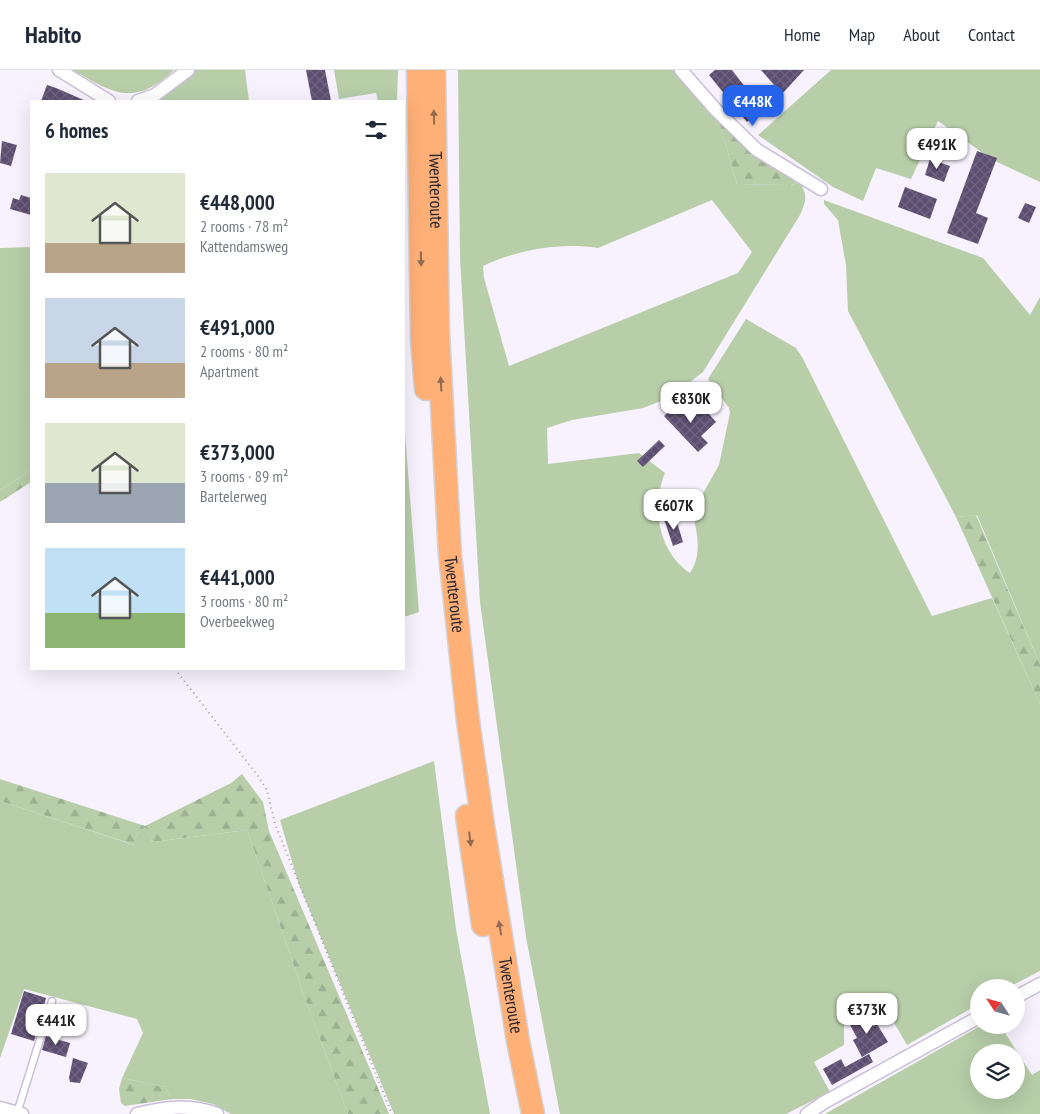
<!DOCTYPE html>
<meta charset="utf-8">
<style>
:root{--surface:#fff;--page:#f2f2f3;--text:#1f2937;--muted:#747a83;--line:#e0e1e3;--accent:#2563eb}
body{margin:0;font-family:"PT Sans Narrow",sans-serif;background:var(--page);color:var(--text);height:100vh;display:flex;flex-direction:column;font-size:19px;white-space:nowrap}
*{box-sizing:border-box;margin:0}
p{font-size:16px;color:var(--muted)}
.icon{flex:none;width:28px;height:28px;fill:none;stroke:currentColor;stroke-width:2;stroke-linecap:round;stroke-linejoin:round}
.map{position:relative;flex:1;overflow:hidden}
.drawer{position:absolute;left:30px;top:30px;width:375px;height:570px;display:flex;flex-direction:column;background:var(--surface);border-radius:0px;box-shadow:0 5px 20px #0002}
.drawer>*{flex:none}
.needle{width:32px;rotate:306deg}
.tools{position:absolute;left:970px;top:909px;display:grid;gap:10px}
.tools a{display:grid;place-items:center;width:55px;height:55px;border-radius:50%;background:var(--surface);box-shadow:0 5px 20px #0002;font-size:25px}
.price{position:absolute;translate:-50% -42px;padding:0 11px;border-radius:10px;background:#fff;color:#222;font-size:16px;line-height:32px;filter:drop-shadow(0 1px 2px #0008)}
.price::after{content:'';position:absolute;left:50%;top:30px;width:15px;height:11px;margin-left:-8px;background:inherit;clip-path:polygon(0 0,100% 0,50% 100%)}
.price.active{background:var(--accent);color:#fff}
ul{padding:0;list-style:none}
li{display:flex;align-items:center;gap:15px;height:125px;padding:0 15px}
li span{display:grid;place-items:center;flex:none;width:140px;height:100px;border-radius:0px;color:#555}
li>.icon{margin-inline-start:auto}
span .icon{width:60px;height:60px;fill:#fffc;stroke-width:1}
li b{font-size:21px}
h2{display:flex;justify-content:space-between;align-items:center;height:60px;padding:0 15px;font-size:21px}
header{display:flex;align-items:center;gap:30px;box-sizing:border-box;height:70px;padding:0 25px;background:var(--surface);border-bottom:1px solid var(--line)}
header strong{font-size:24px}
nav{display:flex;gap:28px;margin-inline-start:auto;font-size:18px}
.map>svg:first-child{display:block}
.grass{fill:#b7cea9;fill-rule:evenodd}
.forest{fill:url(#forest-firs)}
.building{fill:url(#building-cross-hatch)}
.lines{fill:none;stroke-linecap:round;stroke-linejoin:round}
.lane-casing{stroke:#cabfd9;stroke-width:9}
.street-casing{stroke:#cabfd9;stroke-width:15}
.highway-casing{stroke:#d4d3d5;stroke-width:25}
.path{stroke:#a39fa9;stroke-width:2;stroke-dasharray:1 4;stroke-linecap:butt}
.lane{stroke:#fff;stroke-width:6}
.street{stroke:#fff;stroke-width:12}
.highway{stroke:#feb077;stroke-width:22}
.oneway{fill:#936a52}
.labels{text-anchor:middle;stroke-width:5;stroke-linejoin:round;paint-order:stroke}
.street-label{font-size:18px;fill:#28242e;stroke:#fff}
</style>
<header>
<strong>Habito</strong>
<nav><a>Home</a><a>Map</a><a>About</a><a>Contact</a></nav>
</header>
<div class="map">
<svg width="1040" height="1044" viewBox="0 0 1040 1044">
<defs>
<pattern id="forest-firs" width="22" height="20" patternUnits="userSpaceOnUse" patternTransform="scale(1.25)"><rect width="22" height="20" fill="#b7cea9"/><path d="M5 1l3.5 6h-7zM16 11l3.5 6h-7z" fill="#9db192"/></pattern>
<pattern id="building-cross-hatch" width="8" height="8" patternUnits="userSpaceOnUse" patternTransform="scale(1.25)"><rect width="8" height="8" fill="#5d4e71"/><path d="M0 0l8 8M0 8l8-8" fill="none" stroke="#706481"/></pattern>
</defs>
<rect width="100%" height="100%" fill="#f7f2fd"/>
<g class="grass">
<path d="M73 0H174C135 37 114 24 73 0Z"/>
<polygon points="189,0 245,0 249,31 159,31 158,26"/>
<polygon points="334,0 398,0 397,31 378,31 376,23 339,29"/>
<path d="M458 0H674L718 48 737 114 790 115 800 113C808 125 806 132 800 145L703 302 671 327 643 338 572 350 547 358 548 394 639 383 665 403C651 436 658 482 690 503 702 485 698 464 692 443L719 395 730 343 729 338 708 309 746 249 796 278 802 287 932 546 992 528 1040 634V901L1009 917 979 918V934L907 975 878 925 844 945V975L814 992 830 1022 786 1044H560L526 867 480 532 460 188ZM712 130 752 182 738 203 509 296 484 208 483 196C517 180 560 172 598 178Z"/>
<polygon points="831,0 1040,0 1040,112 991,89 938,51 911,109 876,98 863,131 833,117 758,65"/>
<polygon points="824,130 983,188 1030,245 1040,227 1040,595 977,445 956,447 848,241 846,195 838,150 824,134"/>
<polygon points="31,177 31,400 0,420 0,178"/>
<polygon points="404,351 419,542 404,547"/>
<polygon points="434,691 456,859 490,1044 394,1044 298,812 280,750"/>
<polygon points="0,731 134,775 137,764 145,756 152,772 247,760 307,934 348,1044 231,1044 213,1034 190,1029 172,1029 165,1017 122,1008 143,963 137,949 24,919 0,988"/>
<path d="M982 955H1000L1032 1005 1040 1000V1044H825ZM979 982H1016V1020H979Z"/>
</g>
<g class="forest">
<polygon points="718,48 800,113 790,115 737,114"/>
<polygon points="31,400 31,412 0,432 0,420"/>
<polygon points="976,445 1040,595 1040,634 956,447"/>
<polygon points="242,704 263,732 269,761 389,1044 348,1044 307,934 247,760 152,772 145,757 137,764 135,775 0,731 0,709 145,756 231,713"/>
<polygon points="122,1008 165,1017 172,1029 125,1036 121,1033 119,1019"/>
</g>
<g class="building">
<polygon points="306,0 325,0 331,31 312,31"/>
<polygon points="715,0 732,0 763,40 747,52 709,5"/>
<polygon points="761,0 804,0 782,24"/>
<polygon points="47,15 56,18 86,31 41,31"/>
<polygon points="2,71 17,75 11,96 0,93"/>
<polygon points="977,81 997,88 976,143 988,148 978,174 947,163"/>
<polygon points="930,89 950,96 944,112 925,105"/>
<polygon points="905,117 937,129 930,149 898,137"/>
<polygon points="21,125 31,128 31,145 10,139 13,128 19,130"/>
<polygon points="1025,133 1036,137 1029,153 1018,148"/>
<polygon points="680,331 691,343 701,335 716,352 701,366 708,373 698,382 664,346"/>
<polygon points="659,370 665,376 643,397 637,391"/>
<polygon points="675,446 683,472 673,476 664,449"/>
<polygon points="24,921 46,928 34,971 11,964"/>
<polygon points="865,942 873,956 877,954 888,972 862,987 853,970 857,968 848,951"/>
<polygon points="46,966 70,973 66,987 42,980"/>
<polygon points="869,984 873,992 832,1015 823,999 841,989 845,997"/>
<polygon points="73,988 88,993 80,1013 70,1012 69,1008"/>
</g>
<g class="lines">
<g class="lane-casing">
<polyline id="lane" points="17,1043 52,931"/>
</g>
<g class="street-casing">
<g id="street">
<polyline points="59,0 109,31"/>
<polyline points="681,0 716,40 757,80 821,119"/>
<polyline points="138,31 155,25 188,0"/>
<polyline points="1016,927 1040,914"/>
<polyline points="0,1038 22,1044"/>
<path d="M137 1044C164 1037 190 1034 217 1044"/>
<polyline points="807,1044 823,1033 979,947"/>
</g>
</g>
<g class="highway-casing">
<g id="highway">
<polyline points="418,0 422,269 426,319"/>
<path id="s1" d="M434 0 438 263 450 485 468 651 483 755 518 971 533 1044"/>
<polyline points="467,746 483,855"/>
</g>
</g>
<polyline class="path" points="175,599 258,706 267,720 275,754 392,1044"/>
<use href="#lane" class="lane"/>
<use href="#street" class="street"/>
<use href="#highway" class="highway"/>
</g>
<defs><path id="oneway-solid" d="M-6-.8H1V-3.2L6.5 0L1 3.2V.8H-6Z" transform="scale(1.25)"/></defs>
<g class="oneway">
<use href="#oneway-solid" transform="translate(434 47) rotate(-91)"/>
<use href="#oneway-solid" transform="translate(421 189) rotate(89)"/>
<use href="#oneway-solid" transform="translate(441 314) rotate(-93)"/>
<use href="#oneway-solid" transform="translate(470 769) rotate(83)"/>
<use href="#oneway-solid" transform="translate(500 858) rotate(-99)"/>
</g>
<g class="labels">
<g class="street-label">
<text dy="6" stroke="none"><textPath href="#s1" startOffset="120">Twenteroute</textPath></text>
<text dy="6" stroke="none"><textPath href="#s1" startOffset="525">Twenteroute</textPath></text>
<text dy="6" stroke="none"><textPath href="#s1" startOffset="930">Twenteroute</textPath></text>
</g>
</g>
</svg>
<div class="tools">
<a><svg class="needle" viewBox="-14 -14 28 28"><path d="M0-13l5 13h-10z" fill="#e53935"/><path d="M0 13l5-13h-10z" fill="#747a83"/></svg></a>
<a><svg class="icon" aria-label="layers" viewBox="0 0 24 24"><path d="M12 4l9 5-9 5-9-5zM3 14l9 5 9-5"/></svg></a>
</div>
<b class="price active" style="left:753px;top:57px">€448K</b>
<b class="price" style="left:937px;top:100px">€491K</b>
<b class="price" style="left:691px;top:354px">€830K</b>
<b class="price" style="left:674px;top:461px">€607K</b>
<b class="price" style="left:867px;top:965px">€373K</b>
<b class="price" style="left:56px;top:976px">€441K</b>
<section class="drawer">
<h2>6 homes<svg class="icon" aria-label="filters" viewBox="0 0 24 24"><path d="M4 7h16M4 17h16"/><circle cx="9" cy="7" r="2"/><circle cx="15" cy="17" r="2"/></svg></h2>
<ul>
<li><span style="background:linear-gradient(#dfe7d0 70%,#b9a48a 0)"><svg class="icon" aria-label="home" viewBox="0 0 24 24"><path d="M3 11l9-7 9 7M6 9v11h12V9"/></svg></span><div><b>€448,000</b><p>2 rooms · 78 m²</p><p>Kattendamsweg</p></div></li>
<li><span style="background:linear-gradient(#c9d6e8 65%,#b9a48a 0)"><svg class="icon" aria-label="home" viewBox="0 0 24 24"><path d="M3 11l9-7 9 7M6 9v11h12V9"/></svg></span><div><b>€491,000</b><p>2 rooms · 80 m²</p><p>Apartment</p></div></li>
<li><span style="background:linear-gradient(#dfe7d0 60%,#9aa5b1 0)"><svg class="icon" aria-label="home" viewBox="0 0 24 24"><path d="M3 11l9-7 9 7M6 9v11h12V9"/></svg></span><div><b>€373,000</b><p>3 rooms · 89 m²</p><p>Bartelerweg</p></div></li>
<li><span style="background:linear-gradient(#bfe0f5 65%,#8fb573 0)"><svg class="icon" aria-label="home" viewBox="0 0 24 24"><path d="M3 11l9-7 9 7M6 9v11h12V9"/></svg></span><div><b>€441,000</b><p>3 rooms · 80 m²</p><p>Overbeekweg</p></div></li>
</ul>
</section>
</div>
